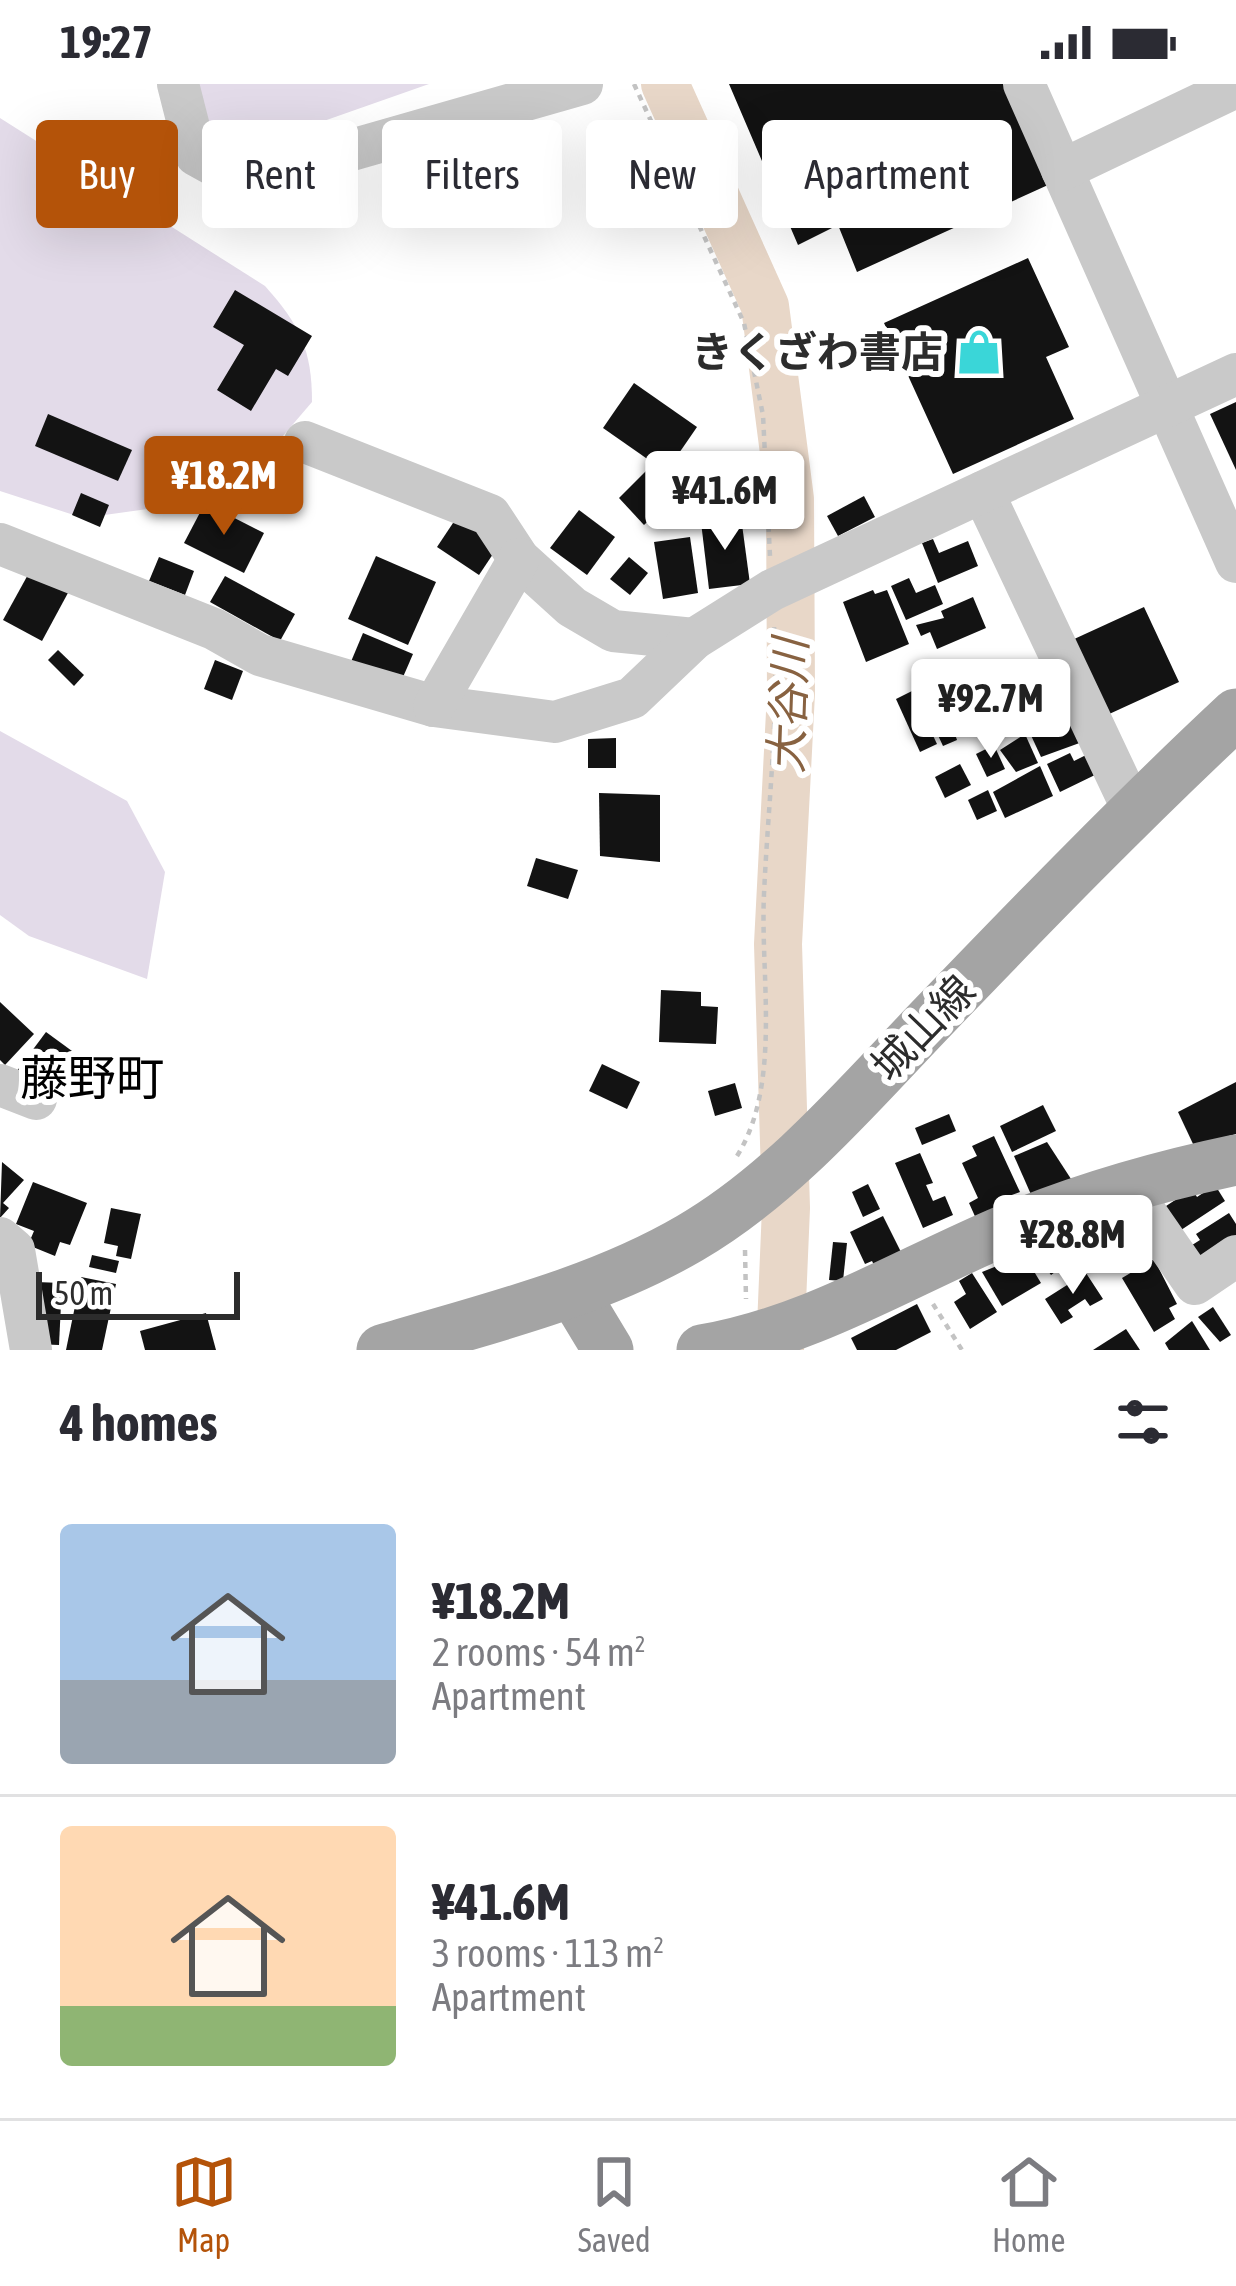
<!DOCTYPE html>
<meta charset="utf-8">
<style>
:root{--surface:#fff;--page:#f7f7f7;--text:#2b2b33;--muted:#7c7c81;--line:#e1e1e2;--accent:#b45309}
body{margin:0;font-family:"Asap Condensed","Noto Sans JP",sans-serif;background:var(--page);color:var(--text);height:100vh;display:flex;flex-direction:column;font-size:45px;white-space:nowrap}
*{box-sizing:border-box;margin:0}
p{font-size:39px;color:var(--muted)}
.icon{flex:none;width:66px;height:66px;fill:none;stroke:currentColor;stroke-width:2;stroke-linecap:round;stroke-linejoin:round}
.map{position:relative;height:1266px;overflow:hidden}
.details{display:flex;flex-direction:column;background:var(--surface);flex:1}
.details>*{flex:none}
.banner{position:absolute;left:36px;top:36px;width:1164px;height:108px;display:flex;gap:24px}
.scale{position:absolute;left:36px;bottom:30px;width:204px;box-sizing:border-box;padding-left:12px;border:6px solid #2c2c2c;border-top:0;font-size:33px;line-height:42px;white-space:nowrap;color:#2c2c2c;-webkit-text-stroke:9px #fff;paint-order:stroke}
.price{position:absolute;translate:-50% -102px;padding:0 27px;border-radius:12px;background:#fff;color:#222;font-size:39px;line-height:78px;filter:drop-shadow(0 3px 6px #0008)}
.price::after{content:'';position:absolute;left:50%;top:72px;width:36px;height:27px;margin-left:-18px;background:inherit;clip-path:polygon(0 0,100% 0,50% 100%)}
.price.active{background:var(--accent);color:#fff}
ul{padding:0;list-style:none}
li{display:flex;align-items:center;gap:36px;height:300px;padding:0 60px}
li+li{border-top:3px solid var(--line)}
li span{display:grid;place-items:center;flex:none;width:336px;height:240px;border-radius:12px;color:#555}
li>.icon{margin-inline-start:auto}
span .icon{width:144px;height:144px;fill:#fffc;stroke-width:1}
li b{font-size:51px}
h2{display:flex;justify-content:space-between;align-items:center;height:144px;padding:0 60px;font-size:51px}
.chip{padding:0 42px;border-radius:12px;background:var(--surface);box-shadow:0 12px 48px #0002;font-size:42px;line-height:108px}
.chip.active{background:var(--accent);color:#fff}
.status{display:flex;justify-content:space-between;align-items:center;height:84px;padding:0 60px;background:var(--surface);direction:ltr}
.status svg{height:33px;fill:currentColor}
.dock{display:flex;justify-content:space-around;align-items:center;height:168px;border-top:3px solid var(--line);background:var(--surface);font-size:33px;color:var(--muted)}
.dock a{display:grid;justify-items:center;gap:6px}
.dock .active{color:var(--accent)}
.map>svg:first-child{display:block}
.green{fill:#e3dbe9}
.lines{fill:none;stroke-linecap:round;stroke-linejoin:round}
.river{stroke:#e8d7c8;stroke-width:48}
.building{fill:#131313}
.path{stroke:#c3c3c3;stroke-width:4.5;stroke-dasharray:6 6;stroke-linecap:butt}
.minor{stroke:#c9c9c9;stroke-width:42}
.major{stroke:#a4a4a4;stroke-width:51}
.labels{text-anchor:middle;stroke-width:12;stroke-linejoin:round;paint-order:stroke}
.poi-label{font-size:42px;font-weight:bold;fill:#2c2c2c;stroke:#fff;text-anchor:end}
.street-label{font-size:42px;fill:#2c2c2c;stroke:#fff}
.water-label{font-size:45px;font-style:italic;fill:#886241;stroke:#fff}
.quarter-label{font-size:48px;fill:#000;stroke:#fff}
</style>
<div class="status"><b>19:27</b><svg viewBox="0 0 49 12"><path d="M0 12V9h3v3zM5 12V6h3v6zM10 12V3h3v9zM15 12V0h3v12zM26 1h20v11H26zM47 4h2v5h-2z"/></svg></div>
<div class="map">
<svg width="1236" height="1266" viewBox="0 0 1236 1266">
<rect width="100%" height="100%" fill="#fff"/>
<g class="green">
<polygon points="188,0 429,0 247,64 197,48"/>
<path d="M0 34 265 202C300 241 312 266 312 318L252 388 212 416 83 434 0 407Z"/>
<polygon points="0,647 127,717 165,788 147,895 29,852 0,831"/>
</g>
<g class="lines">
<polyline class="river" points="665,0 765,222 790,415 791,609 778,860 786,1124 780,1266"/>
</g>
<g class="building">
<polygon points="729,0 1004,0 1048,101 857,188 838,141 798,161"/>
<polygon points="1028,174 1069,263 1046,273 1074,335 953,390 884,239"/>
<polygon points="235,206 312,252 288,292 276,285 251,327 217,306 244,261 213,243"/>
<polygon points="634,299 697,343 666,388 603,344"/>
<polygon points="1236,318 1236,386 1210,330"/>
<polygon points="48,330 132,366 118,397 35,362"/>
<polygon points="647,386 673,413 644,441 619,414"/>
<polygon points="81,409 109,421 100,443 72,431"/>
<polygon points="864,412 875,433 838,452 827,432"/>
<polygon points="205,419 264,449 244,489 184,459"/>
<polygon points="579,426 615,453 587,491 550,464"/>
<polygon points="457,433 499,461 479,491 437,463"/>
<polygon points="741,433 750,500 709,505 701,438"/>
<polygon points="690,453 698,509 663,515 654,458"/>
<polygon points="933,455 939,469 968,457 978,482 938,499 922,459"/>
<polygon points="376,472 436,498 408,561 348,535"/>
<polygon points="159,473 194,487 185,511 149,497"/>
<polygon points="629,473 648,489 630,511 610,495"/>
<polygon points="30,487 69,507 42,557 3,536"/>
<polygon points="225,492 295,530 280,557 210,518"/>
<polygon points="909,494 916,509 935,501 943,520 906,536 891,502"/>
<polygon points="873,506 875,510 887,506 909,560 866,578 843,518"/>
<polygon points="973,513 986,544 937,565 930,548 921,552 916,541 944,534 941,527"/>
<polygon points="1144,523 1179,598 1107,631 1072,556"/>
<polygon points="363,549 413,570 400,600 350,580"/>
<polygon points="58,566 84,591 74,602 48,576"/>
<polygon points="215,576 243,587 232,616 204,605"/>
<polygon points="1051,579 1058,609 1019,627 1006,599"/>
<polygon points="937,591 948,619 927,628 915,600"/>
<polygon points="1002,601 1011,631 967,651 954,622"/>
<polygon points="912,607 937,660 920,668 896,615"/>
<polygon points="950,624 961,648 955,650 957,656 943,662 930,634"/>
<polygon points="1068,629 1085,657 1041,673 1029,647"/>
<polygon points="1025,650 1038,679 1016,688 1000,666"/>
<polygon points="616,654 616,684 588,684 588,655"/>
<polygon points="994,661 1005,685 987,693 976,670"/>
<polygon points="1070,669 1074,677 1088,670 1097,690 1060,708 1047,680"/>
<polygon points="960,680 971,701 945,714 935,693"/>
<polygon points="1040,682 1053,712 1005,734 993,708"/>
<polygon points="988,706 997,727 977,736 968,716"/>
<polygon points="599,709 660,711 660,778 600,772"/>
<polygon points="536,774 578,786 568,815 527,802"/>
<polygon points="661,906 701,908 701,922 718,923 716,960 659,958"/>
<polygon points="0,918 34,950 5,981 0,976"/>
<polygon points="46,948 72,967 39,1010 14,991"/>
<polygon points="602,980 640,998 627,1025 589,1007"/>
<polygon points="1236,998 1236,1050 1194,1062 1178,1028"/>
<polygon points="735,999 742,1024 715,1032 708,1007"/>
<polygon points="1043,1021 1056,1047 1012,1068 1000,1042"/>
<polygon points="949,1030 956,1047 922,1061 915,1044"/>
<polygon points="994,1052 1020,1108 1009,1112 1014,1123 978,1139 969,1119 978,1114 962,1079 977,1072 972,1062"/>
<polygon points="1047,1058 1073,1098 1033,1115 1014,1072"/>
<polygon points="920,1069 933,1099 926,1101 933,1117 945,1112 953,1131 923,1144 895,1079"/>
<polygon points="2,1078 24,1096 3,1119 9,1124 0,1134"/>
<polygon points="33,1098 87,1119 70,1161 60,1158 55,1172 28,1161 34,1147 16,1140"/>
<polygon points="868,1100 880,1125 863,1133 852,1108"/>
<polygon points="1215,1101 1225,1117 1178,1148 1163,1124 1192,1105 1197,1113"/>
<polygon points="111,1124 141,1130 131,1175 116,1172 118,1162 104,1159"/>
<polygon points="1229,1129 1236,1140 1236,1160 1197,1176 1189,1163 1200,1156 1196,1150"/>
<polygon points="883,1132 903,1172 876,1185 872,1177 865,1180 850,1148"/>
<polygon points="1116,1140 1120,1148 1130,1144 1143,1167 1134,1172 1138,1178 1118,1189 1096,1151"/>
<polygon points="1056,1156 1063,1165 1070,1159 1078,1171 1051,1191 1039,1174"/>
<polygon points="833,1158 847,1159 843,1197 829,1196"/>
<polygon points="92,1171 119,1177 116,1189 89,1183"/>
<polygon points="1024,1171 1041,1199 1002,1222 982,1188"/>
<polygon points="1154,1175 1177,1220 1169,1224 1175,1235 1154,1248 1122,1194"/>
<polygon points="972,1189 997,1228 970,1245 954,1218 966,1210 959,1197"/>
<polygon points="1086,1189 1103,1215 1090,1222 1085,1215 1068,1226 1073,1233 1061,1240 1045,1215"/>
<polygon points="81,1193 116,1200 102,1266 66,1266"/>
<polygon points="36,1198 62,1199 59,1261 34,1260"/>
<polygon points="917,1220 931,1248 896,1266 857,1266 851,1254"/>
<polygon points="1213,1223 1231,1251 1220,1258 1198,1233"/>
<polygon points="206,1229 216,1266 145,1266 140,1247"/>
<polygon points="1192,1237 1210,1266 1169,1266 1165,1259"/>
<polygon points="1126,1245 1140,1266 1093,1266"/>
</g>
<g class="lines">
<g class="path">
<polyline points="634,0 744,239 763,331 770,472"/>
<path d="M737 1072C782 1000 760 892 764 810 768 721 779 633 774 543"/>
<polyline points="745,1166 746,1215"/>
<polyline points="933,1220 962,1266"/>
</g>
<g class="minor">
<polyline points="178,0 196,71 243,97 582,0"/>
<polyline points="1024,0 1236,478"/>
<polyline points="1062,86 1236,3"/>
<polyline points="305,358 490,431 519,475 572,523 613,547 694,555"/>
<polyline points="983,408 1133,726"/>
<polyline points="0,460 214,545 260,571 434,622 555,638 632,614 694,555 772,506 1236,290"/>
<polyline points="434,622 519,475"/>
<polyline points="0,1001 36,1015"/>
<polyline points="1129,1105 1195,1200 1236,1172"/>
<polyline points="0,1154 14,1166 31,1266"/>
</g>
<g class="major">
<polyline points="573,1208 608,1266"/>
<path d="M382 1266C485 1235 596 1209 690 1154 783 1100 859 1010 933 933 1032 830 1131 728 1236 630"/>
<path d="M702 1266C813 1247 905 1188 1008 1145 1080 1115 1160 1092 1236 1076"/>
</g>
</g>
<defs>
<g id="shop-bare" transform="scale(3.6)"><path d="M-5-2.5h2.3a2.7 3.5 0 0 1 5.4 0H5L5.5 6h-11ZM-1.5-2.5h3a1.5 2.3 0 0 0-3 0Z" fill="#3ad6d8" stroke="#fff" stroke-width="2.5" paint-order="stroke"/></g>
</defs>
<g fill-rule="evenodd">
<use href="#shop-bare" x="979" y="268"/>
</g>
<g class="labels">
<g class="poi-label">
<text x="943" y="283">きくざわ書店</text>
</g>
<g class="street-label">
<text transform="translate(923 944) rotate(-46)" y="15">城山線</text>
</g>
<g class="water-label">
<text transform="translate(788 622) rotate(-88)" y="16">大谷川</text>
</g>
<g class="quarter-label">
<text x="92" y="1011">藤野町</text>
</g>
</g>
</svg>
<div class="scale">50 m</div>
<b class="price active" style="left:224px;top:454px">¥18.2M</b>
<b class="price" style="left:725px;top:469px">¥41.6M</b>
<b class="price" style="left:991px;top:677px">¥92.7M</b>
<b class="price" style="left:1073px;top:1213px">¥28.8M</b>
<div class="banner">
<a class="chip active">Buy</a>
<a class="chip">Rent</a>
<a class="chip">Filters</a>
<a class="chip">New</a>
<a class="chip">Apartment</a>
</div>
</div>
<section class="details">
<h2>4 homes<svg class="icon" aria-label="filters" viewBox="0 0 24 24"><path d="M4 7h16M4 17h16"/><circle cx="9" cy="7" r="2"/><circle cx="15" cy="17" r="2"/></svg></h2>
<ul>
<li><span style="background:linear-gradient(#a9c7e8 65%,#9aa5b1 0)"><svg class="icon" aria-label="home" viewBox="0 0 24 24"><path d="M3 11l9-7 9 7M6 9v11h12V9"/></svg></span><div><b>¥18.2M</b><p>2 rooms · 54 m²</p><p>Apartment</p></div></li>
<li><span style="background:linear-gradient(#ffd9b3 75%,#8fb573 0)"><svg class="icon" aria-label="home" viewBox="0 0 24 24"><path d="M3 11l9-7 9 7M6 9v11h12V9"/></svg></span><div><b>¥41.6M</b><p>3 rooms · 113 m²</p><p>Apartment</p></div></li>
</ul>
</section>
<nav class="dock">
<a class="active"><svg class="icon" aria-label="map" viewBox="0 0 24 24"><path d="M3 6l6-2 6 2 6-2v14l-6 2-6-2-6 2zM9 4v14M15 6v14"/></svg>Map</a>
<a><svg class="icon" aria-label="saved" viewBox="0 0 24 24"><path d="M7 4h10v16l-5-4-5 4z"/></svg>Saved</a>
<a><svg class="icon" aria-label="home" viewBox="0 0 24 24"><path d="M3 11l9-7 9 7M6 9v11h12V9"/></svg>Home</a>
</nav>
